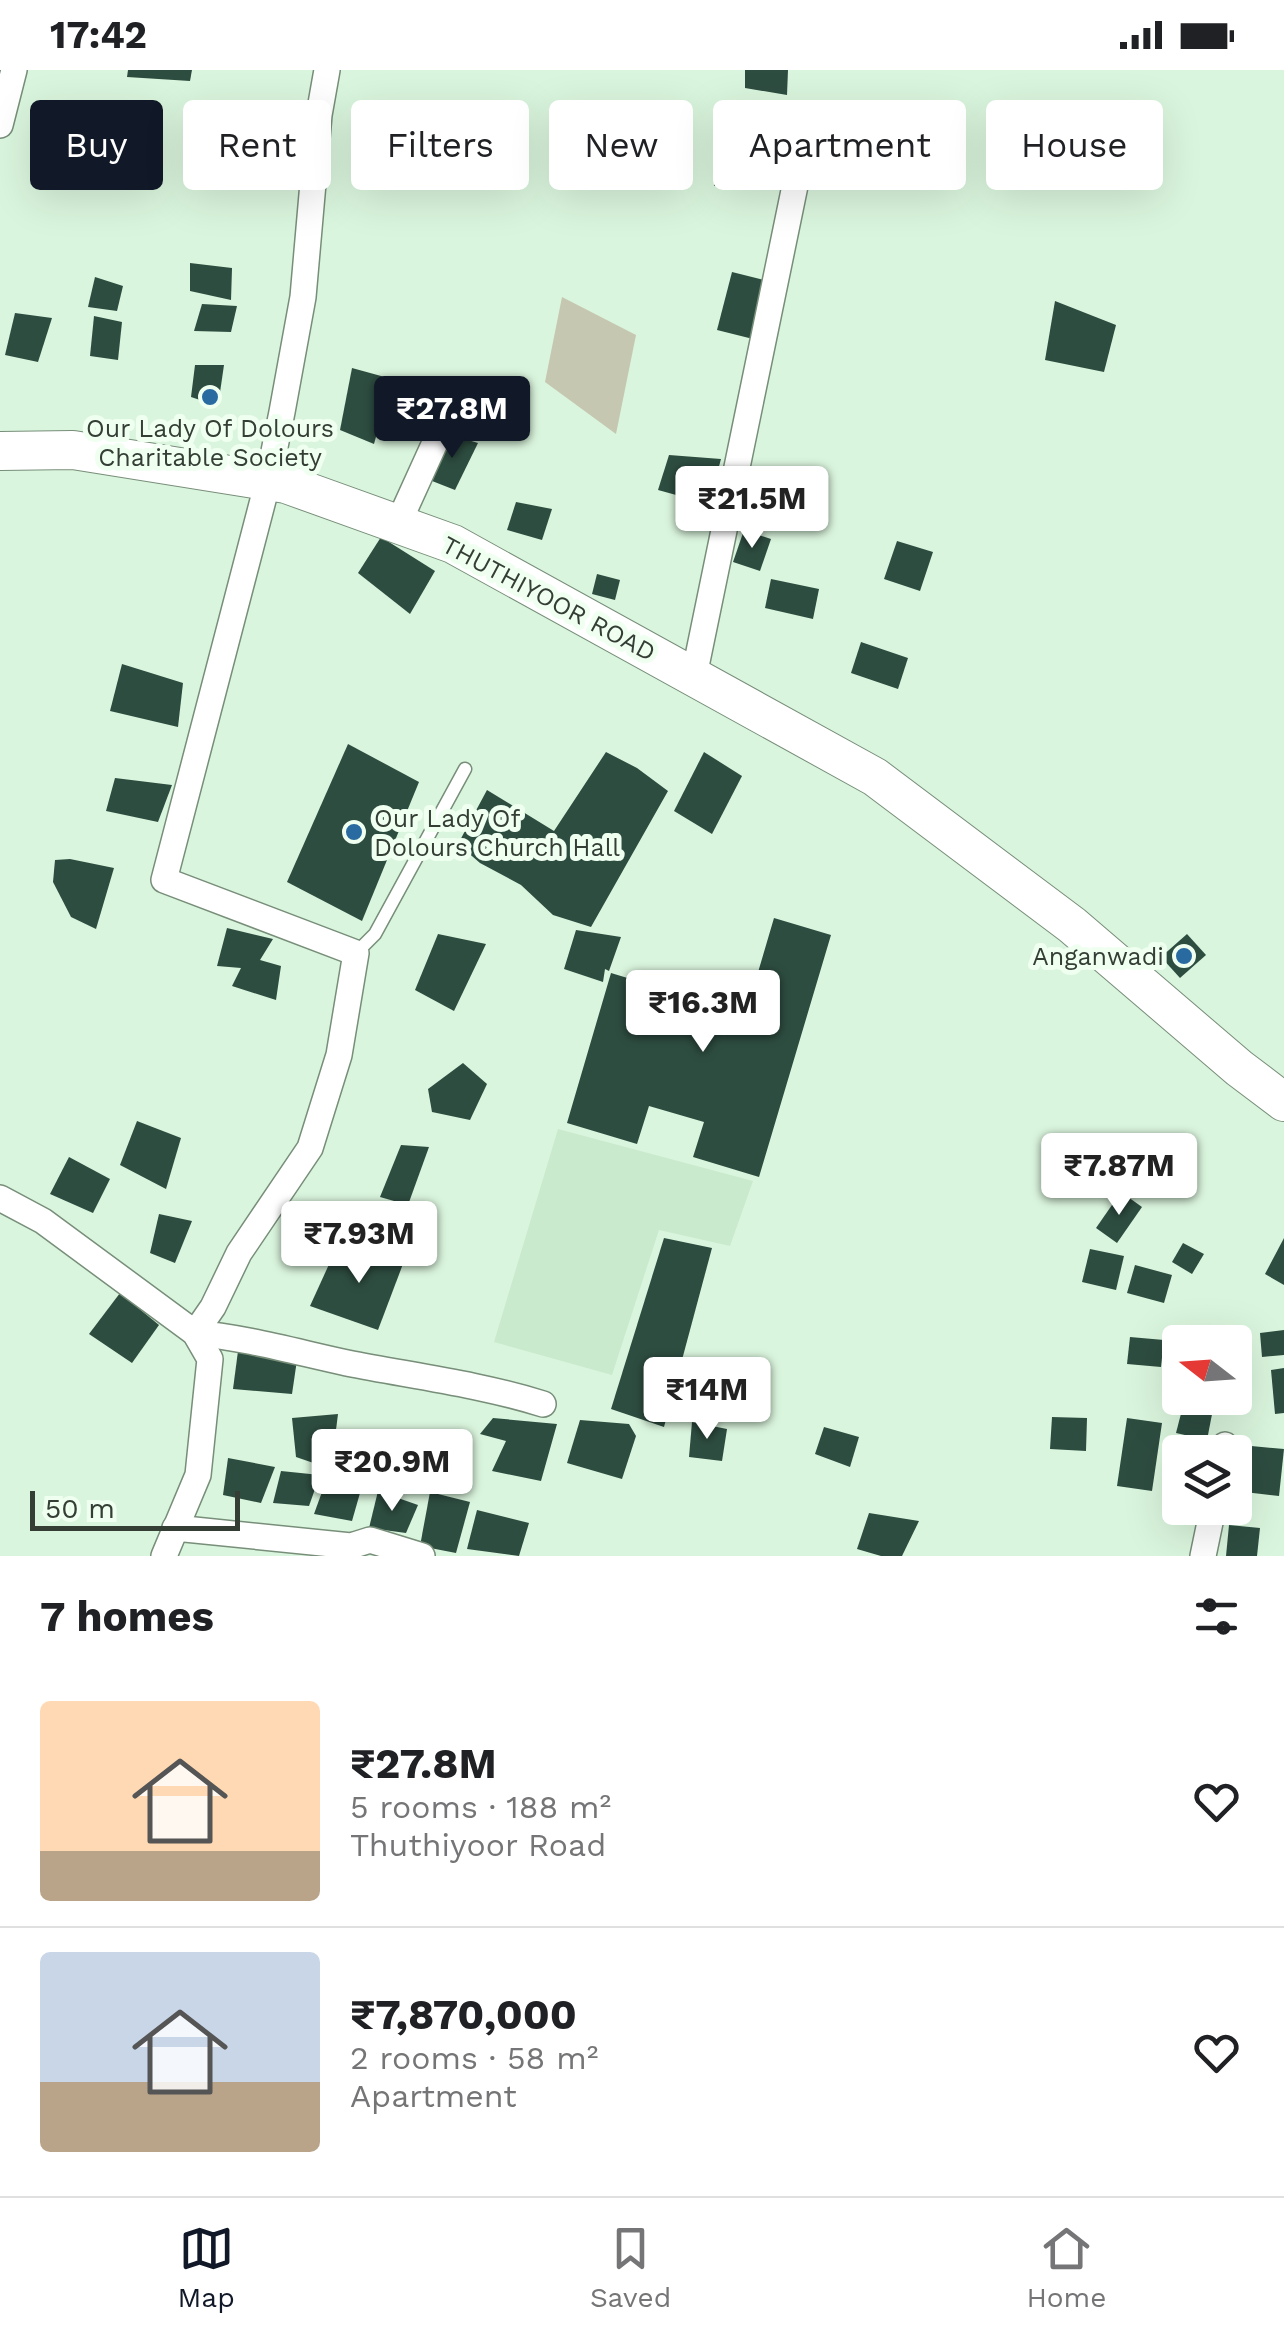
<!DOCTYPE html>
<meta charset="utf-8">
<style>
:root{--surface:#fff;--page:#f6f6f6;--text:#202124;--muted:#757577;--line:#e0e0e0;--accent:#111827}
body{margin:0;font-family:"Work Sans",sans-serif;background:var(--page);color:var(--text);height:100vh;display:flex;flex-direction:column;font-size:38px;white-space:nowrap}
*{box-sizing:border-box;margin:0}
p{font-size:32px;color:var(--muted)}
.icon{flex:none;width:55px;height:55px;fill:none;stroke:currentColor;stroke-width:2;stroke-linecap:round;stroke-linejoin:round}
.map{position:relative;height:1486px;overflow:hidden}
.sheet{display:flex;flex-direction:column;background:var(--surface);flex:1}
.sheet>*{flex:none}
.top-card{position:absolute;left:30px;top:30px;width:1225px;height:90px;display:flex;gap:20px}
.needle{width:65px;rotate:287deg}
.buttons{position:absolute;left:1162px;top:1255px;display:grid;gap:20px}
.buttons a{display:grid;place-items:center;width:90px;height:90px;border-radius:10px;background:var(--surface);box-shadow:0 10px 40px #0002;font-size:50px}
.scale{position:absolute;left:30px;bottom:25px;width:210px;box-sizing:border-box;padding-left:10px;border:5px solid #343e35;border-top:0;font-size:28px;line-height:35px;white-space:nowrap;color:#343e35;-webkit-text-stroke:8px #effff0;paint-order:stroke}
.price{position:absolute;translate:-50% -85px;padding:0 22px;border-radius:10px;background:#fff;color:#222;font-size:32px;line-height:65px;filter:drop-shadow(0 2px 5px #0008)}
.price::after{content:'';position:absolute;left:50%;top:60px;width:30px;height:22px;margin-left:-15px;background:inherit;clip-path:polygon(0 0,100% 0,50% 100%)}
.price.on{background:var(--accent);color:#fff}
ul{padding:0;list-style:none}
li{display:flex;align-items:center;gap:30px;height:250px;padding:0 40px}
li+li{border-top:2px solid var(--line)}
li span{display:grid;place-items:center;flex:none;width:280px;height:200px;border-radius:10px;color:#555}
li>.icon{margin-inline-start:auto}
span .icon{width:120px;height:120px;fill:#fffc;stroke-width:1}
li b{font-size:42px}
h2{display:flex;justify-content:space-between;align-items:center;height:120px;padding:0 40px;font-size:42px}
.tag{padding:0 35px;border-radius:10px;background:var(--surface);box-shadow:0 10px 40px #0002;font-size:35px;line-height:90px}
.tag.on{background:var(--accent);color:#fff}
.status{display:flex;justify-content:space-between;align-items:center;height:70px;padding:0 50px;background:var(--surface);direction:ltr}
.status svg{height:28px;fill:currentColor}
.dock{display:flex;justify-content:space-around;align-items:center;height:140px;border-top:2px solid var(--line);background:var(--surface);font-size:28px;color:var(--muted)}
.dock a{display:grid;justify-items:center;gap:5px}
.dock .on{color:var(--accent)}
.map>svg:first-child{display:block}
.built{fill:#c9eacc}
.green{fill:#c6c7b1}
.building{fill:#2e4d41}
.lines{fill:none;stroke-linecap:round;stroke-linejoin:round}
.lane-casing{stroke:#778e79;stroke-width:15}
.street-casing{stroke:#778e79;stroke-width:28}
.secondary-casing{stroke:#778e79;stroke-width:40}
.lane{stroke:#fff;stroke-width:12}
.street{stroke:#fff;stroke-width:25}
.secondary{stroke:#fff;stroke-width:38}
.poi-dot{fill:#296ba1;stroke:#effff0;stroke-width:4}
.labels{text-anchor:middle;stroke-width:10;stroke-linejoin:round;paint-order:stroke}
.poi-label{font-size:25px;fill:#343e35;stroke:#effff0}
.street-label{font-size:25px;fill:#343e35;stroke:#effff0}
</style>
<div class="status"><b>17:42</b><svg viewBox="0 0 49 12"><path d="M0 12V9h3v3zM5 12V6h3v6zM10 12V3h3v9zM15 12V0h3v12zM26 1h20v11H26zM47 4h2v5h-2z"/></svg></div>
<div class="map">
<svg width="1284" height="1486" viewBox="0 0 1284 1486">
<rect width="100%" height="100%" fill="#daf5dd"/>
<polygon class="built" points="558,1059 753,1111 730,1176 659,1160 612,1305 494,1272"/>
<polygon class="green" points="562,227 636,265 616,364 545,312"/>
<g class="building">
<polygon points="128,0 192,0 190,11 127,7"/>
<polygon points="745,0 788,0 787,25 745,18"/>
<polygon points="730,31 778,37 770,66 724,56"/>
<polygon points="719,72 759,107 714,116"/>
<polygon points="190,193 232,198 231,230 190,221"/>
<polygon points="732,202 768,211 753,269 717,260"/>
<polygon points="95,207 123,216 117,241 88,237"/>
<polygon points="1055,231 1116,255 1104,302 1045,290"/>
<polygon points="202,234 237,236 231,262 194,261"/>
<polygon points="15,243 52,248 38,292 5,285"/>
<polygon points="94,246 122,252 118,290 90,286"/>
<polygon points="195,295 224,295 218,336 191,327"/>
<polygon points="352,298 392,309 374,374 340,360"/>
<polygon points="472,309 508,316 491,366 457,348"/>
<polygon points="445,363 478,373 455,420 427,409"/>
<polygon points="669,385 721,389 709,434 658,420"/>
<polygon points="516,432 552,439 542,470 507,460"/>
<polygon points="744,460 771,469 760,501 733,492"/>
<polygon points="381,467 435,501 410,544 358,503"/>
<polygon points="897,471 933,482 920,521 884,509"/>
<polygon points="597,504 620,510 615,530 592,524"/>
<polygon points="771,509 819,519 813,549 765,538"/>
<polygon points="861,572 908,588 898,619 851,603"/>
<polygon points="122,594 183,613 178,657 110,641"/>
<polygon points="348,674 419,712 362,851 287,812"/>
<polygon points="606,682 637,698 668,721 591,857 553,845 521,815 480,793 458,774 487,720 554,761"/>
<polygon points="704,682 742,706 712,764 674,741"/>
<polygon points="115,708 172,715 158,752 106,741"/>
<polygon points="70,789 114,798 96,859 71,847 53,812 55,790"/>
<polygon points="774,848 831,865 759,1107 693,1087 704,1052 649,1036 637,1074 567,1053 611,903 667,920 664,929 727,947 735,921 751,926"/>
<polygon points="227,858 273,869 260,890 281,896 276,930 232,916 241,898 217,896"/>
<polygon points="576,860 621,867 609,901 605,899 603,912 564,899"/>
<polygon points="438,864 486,874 454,941 415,920"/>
<polygon points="1187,864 1206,885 1180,908 1161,887"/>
<polygon points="463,993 487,1014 470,1050 432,1042 428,1019"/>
<polygon points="137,1051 181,1068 166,1119 120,1095"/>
<polygon points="401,1075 429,1077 408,1135 380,1127"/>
<polygon points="69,1087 110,1109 93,1143 50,1124"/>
<polygon points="1121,1122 1142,1137 1117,1173 1096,1158"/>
<polygon points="159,1144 192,1151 175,1193 150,1183"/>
<polygon points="664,1168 712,1178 664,1357 611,1339"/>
<polygon points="1284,1168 1284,1215 1265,1204"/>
<polygon points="1183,1173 1204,1184 1192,1204 1172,1192"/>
<polygon points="336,1179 406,1186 378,1260 310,1236"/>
<polygon points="1090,1179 1124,1186 1116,1220 1082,1212"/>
<polygon points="1135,1195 1172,1205 1164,1233 1127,1223"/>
<polygon points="120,1223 159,1255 132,1293 89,1264"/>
<polygon points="1284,1260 1284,1285 1262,1287 1260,1263"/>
<polygon points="1130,1267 1164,1270 1161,1297 1127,1294"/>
<polygon points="238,1281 297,1290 292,1324 233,1319"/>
<polygon points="1284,1298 1284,1343 1275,1344 1271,1300"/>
<polygon points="704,1314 730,1318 725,1348 697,1343"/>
<polygon points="1185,1328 1214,1334 1207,1370 1176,1363"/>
<polygon points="338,1344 331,1399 296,1387 292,1348"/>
<polygon points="1052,1347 1087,1348 1086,1381 1050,1379"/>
<polygon points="493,1348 557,1354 541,1411 492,1401 506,1371 480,1364"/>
<polygon points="1127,1348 1162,1353 1152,1421 1117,1416"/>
<polygon points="580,1350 629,1354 636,1366 622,1409 567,1393"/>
<polygon points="692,1352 727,1359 722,1391 689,1387"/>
<polygon points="824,1357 859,1367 850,1397 815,1384"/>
<polygon points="1241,1375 1284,1379 1279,1426 1236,1421"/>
<polygon points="228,1388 275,1397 261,1433 223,1425"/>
<polygon points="281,1401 320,1405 309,1436 273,1433"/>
<polygon points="327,1408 362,1416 352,1451 314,1444"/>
<polygon points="378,1421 418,1435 406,1463 369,1458"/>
<polygon points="430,1422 470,1432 456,1483 420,1476"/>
<polygon points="477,1440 529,1453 519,1486 467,1479"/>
<polygon points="869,1443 919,1451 902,1486 881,1486 857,1479"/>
<polygon points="1229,1455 1260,1458 1257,1486 1226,1486"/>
</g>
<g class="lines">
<g class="lane-casing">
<polyline id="lane" points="356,883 375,864 465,699"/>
</g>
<g class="street-casing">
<g id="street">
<path d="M327 0 319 45 303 227 282 342 268 411 164 810 356 883 339 985 310 1078 239 1183 213 1237 195 1263C247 1268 296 1282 347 1293 413 1306 479 1314 543 1334"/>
<polyline points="0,55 14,0"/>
<polyline points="398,454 448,344"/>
<polyline points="694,606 797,106"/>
<polyline points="0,1128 43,1151 195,1263 210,1289 198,1405 164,1486"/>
<polyline points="1224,1382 1225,1375"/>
<polyline points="175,1458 351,1476 370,1470 422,1486"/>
<polyline points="1203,1486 1213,1438"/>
</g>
</g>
<g class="secondary-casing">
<polyline id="secondary" points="0,381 73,380 286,414 453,474 875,707 1072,855 1239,998 1284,1032"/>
</g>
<use href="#lane" class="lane"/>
<use href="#street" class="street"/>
<use href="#secondary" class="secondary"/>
</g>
<g class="poi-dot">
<circle cx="210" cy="327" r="10"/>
<circle cx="354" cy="762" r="10"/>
<circle cx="1184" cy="886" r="10"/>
</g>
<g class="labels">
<g class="poi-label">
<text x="210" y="367">Our Lady Of Dolours<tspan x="210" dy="29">Charitable Society</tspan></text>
<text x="374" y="757" text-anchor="start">Our Lady Of<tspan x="374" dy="29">Dolours Church Hall</tspan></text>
<text x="1164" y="895" text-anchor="end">Anganwadi</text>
</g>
<g class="street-label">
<text transform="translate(549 528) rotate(28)" y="9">THUTHIYOOR ROAD</text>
</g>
</g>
</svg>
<div class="buttons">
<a><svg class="needle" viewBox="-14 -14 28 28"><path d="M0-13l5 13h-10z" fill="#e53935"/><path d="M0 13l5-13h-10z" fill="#757577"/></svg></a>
<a><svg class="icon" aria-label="layers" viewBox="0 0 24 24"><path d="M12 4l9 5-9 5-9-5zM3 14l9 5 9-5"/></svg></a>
</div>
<div class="scale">50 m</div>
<b class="price on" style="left:452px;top:391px">₹27.8M</b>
<b class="price" style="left:752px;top:481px">₹21.5M</b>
<b class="price" style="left:703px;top:985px">₹16.3M</b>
<b class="price" style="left:1119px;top:1148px">₹7.87M</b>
<b class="price" style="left:359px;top:1216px">₹7.93M</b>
<b class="price" style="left:707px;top:1372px">₹14M</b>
<b class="price" style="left:392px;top:1444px">₹20.9M</b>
<div class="top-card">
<a class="tag on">Buy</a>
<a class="tag">Rent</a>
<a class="tag">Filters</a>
<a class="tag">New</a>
<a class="tag">Apartment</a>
<a class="tag">House</a>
</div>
</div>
<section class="sheet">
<h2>7 homes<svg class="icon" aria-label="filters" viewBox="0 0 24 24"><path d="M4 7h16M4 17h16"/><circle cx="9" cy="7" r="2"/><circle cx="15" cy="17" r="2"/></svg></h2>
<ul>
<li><span style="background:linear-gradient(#ffd9b3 75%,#b9a48a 0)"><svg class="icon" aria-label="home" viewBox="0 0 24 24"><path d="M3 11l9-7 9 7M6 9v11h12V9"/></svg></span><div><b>₹27.8M</b><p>5 rooms · 188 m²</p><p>Thuthiyoor Road</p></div><svg class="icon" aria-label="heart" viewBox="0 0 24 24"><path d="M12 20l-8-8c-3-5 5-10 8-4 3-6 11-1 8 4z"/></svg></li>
<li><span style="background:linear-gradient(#c9d6e8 65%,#b9a48a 0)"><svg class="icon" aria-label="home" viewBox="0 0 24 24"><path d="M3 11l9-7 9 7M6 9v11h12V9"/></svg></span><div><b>₹7,870,000</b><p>2 rooms · 58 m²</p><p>Apartment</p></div><svg class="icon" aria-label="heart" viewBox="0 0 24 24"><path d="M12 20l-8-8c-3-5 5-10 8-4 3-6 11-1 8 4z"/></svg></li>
</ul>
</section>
<nav class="dock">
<a class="on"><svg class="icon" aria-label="map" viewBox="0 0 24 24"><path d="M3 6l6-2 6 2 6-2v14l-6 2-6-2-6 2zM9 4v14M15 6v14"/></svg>Map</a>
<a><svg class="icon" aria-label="saved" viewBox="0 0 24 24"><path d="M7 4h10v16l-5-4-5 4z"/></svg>Saved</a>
<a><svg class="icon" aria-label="home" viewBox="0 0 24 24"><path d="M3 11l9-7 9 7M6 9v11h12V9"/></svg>Home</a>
</nav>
